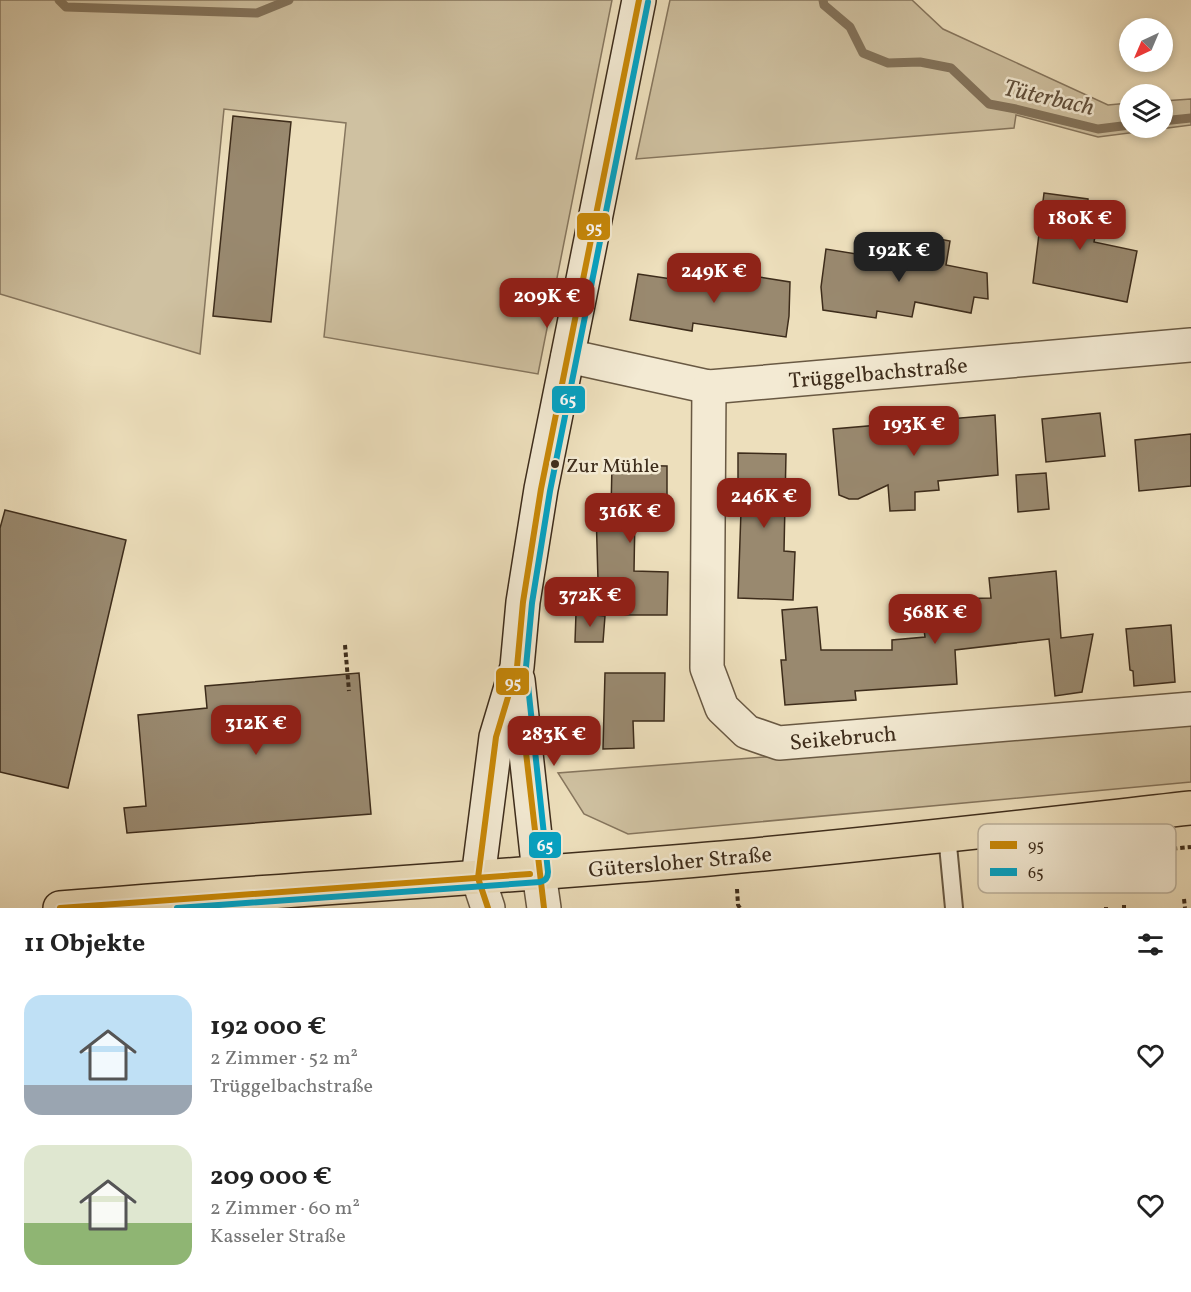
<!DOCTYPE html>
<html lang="de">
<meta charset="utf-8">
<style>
:root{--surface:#fff;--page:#f6f6f6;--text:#222;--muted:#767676;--accent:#8f2418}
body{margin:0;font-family:Vollkorn,serif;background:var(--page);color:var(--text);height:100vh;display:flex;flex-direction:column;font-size:22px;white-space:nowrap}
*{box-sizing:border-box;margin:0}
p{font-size:20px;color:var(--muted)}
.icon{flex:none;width:33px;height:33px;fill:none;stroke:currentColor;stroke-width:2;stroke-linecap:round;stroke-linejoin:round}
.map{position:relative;height:908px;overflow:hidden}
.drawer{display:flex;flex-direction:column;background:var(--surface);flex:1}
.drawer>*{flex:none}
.needle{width:39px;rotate:224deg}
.controls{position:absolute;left:1119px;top:18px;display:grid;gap:12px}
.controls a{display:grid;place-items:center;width:54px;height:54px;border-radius:50%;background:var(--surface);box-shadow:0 3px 9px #0003;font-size:30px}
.price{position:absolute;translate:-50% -51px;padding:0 14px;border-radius:12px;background:var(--accent);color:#fff;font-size:20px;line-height:39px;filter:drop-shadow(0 2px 3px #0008)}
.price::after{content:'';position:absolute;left:50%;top:36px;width:18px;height:14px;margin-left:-9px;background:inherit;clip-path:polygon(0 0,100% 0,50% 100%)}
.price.selected{background:#222;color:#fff}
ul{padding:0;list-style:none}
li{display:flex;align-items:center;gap:18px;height:150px;padding:0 24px}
li span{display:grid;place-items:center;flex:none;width:168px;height:120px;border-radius:18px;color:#555}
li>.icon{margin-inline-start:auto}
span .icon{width:72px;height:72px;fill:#fffc;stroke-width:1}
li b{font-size:26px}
h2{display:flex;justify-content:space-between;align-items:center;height:72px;padding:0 24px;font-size:26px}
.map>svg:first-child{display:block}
.green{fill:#cfc1a1;stroke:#86765e;stroke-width:1.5}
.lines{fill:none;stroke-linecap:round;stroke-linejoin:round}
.stream{stroke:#83735b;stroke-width:9}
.building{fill:#99896f;stroke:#3d2c1b;stroke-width:1.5}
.lane-casing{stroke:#695943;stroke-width:20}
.street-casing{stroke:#695943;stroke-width:36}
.secondary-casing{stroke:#3d2c1b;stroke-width:36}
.primary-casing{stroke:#3d2c1b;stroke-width:36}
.path{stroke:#3d2c1b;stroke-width:4;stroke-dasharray:4.5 3;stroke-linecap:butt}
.lane{stroke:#f3ead3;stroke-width:16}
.street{stroke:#f3ead3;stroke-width:33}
.secondary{stroke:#f3ead3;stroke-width:33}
.primary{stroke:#eddfbc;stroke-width:33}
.bus-1-casing{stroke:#f3ead3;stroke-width:10}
.bus-2-casing{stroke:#f3ead3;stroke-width:10}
.bus-1{stroke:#c88807;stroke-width:6}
.bus-2{stroke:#03a3c5;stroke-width:6}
.bus-dot{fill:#3d2c1b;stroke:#f3ead3;stroke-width:2}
.labels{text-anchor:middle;stroke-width:5;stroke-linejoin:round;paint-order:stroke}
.bus-label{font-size:20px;fill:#3d2c1b;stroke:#f3ead3;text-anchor:start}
.street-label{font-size:22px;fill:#3d2c1b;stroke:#f3ead3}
.water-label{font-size:24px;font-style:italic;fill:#604f3b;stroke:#f3ead3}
.key{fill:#f3ead3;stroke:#bcb19c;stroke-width:1.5}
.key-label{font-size:16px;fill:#3d2c1b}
.line-badge{stroke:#f3ead3;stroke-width:2}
.badge-label{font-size:16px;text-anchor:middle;font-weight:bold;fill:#fff}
</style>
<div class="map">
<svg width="1191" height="908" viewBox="0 0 1191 908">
<rect width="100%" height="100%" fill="#eddfbc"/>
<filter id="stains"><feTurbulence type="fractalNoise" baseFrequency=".00333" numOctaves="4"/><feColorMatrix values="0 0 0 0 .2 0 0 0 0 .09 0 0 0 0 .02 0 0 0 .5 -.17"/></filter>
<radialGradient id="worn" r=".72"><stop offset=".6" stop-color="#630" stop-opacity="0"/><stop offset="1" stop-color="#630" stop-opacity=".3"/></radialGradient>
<g class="green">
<polygon points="0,0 612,0 538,374 324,337 346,123 224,109 200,354 0,294"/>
<polygon points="670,0 912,0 943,29 1108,105 1129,103 1130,128 1162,128 1163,101 1191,99 1191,125 1098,137 1016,115 1014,128 636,159"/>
<polygon points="1191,724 1191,782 628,834 584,814 558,773"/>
</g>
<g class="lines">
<g class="stream">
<polyline points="59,0 66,7 257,13 289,0"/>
<polyline points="823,0 824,5 850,27 863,53 888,63 920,62 951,68 989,104 1016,109 1098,129 1130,125"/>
<polyline points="1162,121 1191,118"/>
</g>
</g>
<g class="building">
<polygon points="233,116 291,122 271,322 213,316"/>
<polygon points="1044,193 1088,199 1088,203 1101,205 1094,242 1137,251 1127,302 1033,283"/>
<polygon points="924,236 950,241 946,265 987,273 988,299 974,297 971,313 915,302 912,317 877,311 876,318 823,310 821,287 826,249 918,264"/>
<polygon points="638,274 739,289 741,274 790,282 789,316 786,337 693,323 692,331 630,320"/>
<polygon points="1100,413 1105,456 1046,462 1042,419"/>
<polygon points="995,415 998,475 938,481 939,490 915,492 915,510 890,511 888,485 858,499 849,499 839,495 833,429"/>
<polygon points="1191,434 1191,486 1139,491 1135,440"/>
<polygon points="738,453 786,454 784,551 795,552 793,600 738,598 741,511 738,511"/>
<polygon points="612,465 667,466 667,514 635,513 634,571 668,572 667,615 599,615 596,510 611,510"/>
<polygon points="1046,473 1049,509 1018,512 1016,475"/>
<polygon points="5,510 126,540 68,788 0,772 0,528"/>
<polygon points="1056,571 1061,638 1093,634 1082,692 1055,696 1049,639 955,650 957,684 855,691 856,700 785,705 781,660 786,660 782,610 817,607 821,650 892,650 892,640 925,637 923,623 953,621 952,599 991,598 989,578"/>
<polygon points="576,613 605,616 603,642 575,642"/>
<polygon points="1171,625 1175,682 1134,686 1133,671 1130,670 1126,629"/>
<polygon points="359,673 371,814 127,833 124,808 146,806 138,715 207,708 205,686"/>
<polygon points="605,673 665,673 664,721 633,721 634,748 603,749"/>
</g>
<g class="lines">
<g class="lane-casing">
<polyline id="lane" points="947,835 954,908"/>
</g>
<g class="street-casing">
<g id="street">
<polyline points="568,356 709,387 1191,345"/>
<polyline points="709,387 707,668 722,708 747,732 779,743 1191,709"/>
<polyline points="539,873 544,908"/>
<polyline points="478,878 488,908"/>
</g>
</g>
<g class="secondary-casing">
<g id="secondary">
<polyline points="518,680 539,873"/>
<polyline points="478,878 496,737 517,667 523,602 541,489 639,0"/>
</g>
</g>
<g class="primary-casing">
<path id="primary" d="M60 908C276 890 493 878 709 859 870 845 1030 826 1191 808"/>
</g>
<g class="path">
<polyline points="345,645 349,691"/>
<polyline points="1001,865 1191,847"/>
<polyline points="737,889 738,905 740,908"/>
<polyline points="1184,899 1185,908"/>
<polyline points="1124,905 1124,908"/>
<polyline points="1106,907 1106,908"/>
</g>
<use href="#lane" class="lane"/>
<use href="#street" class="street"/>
<use href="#secondary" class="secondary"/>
<use href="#primary" class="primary"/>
<g class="bus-1-casing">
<g id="bus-1">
<polyline points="525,744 544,908"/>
<polyline points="60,908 530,874"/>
<polyline points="488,908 478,878 496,737 517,667 523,602 541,489 639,0"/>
</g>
</g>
<g class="bus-2-casing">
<path id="bus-2" d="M177 908 540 882C545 881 548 878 548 872L526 667 532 603 550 491 648 2"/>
</g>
<use href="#bus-1" class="bus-1"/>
<use href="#bus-2" class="bus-2"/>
</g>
<circle class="bus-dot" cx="555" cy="464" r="5"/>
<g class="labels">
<g class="bus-label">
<text x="566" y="472">Zur Mühle</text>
</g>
<g class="street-label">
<text transform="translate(878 372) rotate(-5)" y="8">Trüggelbachstraße</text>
<text transform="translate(843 737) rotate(-5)" y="8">Seikebruch</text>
<text transform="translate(680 861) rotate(-5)" y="8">Gütersloher Straße</text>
</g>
<g class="water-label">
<text transform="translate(1049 97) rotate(13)" y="8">Tüterbach</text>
</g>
</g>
<rect x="978" y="824" width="198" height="69" rx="9" class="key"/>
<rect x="990" y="841" width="27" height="8" fill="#c88807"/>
<rect x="990" y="868" width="27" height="8" fill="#03a3c5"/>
<g class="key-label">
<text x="1028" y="851">95</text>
<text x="1028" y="878">65</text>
</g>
<g class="line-badge">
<rect x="576" y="212" width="35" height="29" rx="6" fill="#c88807"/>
<rect x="551" y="385" width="35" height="29" rx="6" fill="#03a3c5"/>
<rect x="495" y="667" width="35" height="29" rx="6" fill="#c88807"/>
<rect x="528" y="831" width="34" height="28" rx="6" fill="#03a3c5"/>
</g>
<g class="badge-label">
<text x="594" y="233">95</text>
<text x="568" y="405">65</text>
<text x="513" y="688">95</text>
<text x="545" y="851">65</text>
</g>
<rect width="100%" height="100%" filter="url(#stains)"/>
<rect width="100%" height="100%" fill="url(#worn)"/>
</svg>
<div class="controls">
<a><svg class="needle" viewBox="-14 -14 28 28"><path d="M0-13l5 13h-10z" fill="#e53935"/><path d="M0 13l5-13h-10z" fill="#767676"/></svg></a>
<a><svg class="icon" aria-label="layers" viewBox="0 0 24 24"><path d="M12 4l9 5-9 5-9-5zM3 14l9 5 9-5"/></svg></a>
</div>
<b class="price" style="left:1080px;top:251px">180K €</b>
<b class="price selected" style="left:899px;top:283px">192K €</b>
<b class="price" style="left:714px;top:304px">249K €</b>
<b class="price" style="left:547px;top:329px">209K €</b>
<b class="price" style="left:914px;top:457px">193K €</b>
<b class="price" style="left:764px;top:529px">246K €</b>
<b class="price" style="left:630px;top:544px">316K €</b>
<b class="price" style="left:590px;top:628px">372K €</b>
<b class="price" style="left:935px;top:645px">568K €</b>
<b class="price" style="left:256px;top:756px">312K €</b>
<b class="price" style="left:554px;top:767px">283K €</b>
</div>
<section class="drawer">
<h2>11 Objekte<svg class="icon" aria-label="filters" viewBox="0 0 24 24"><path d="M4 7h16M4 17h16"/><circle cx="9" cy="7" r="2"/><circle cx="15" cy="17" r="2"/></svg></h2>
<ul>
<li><span style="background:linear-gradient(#bfe0f5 75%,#9aa5b1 0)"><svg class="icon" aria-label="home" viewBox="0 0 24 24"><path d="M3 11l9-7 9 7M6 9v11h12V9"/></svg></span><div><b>192 000 €</b><p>2 Zimmer · 52 m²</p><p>Trüggelbachstraße</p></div><svg class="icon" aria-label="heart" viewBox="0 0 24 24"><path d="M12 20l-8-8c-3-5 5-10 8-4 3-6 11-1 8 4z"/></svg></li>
<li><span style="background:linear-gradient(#dfe7d0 65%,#8fb573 0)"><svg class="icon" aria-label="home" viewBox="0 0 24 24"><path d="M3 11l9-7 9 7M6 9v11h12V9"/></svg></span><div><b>209 000 €</b><p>2 Zimmer · 60 m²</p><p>Kasseler Straße</p></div><svg class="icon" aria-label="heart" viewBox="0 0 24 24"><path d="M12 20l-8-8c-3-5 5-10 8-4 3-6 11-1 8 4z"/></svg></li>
</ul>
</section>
